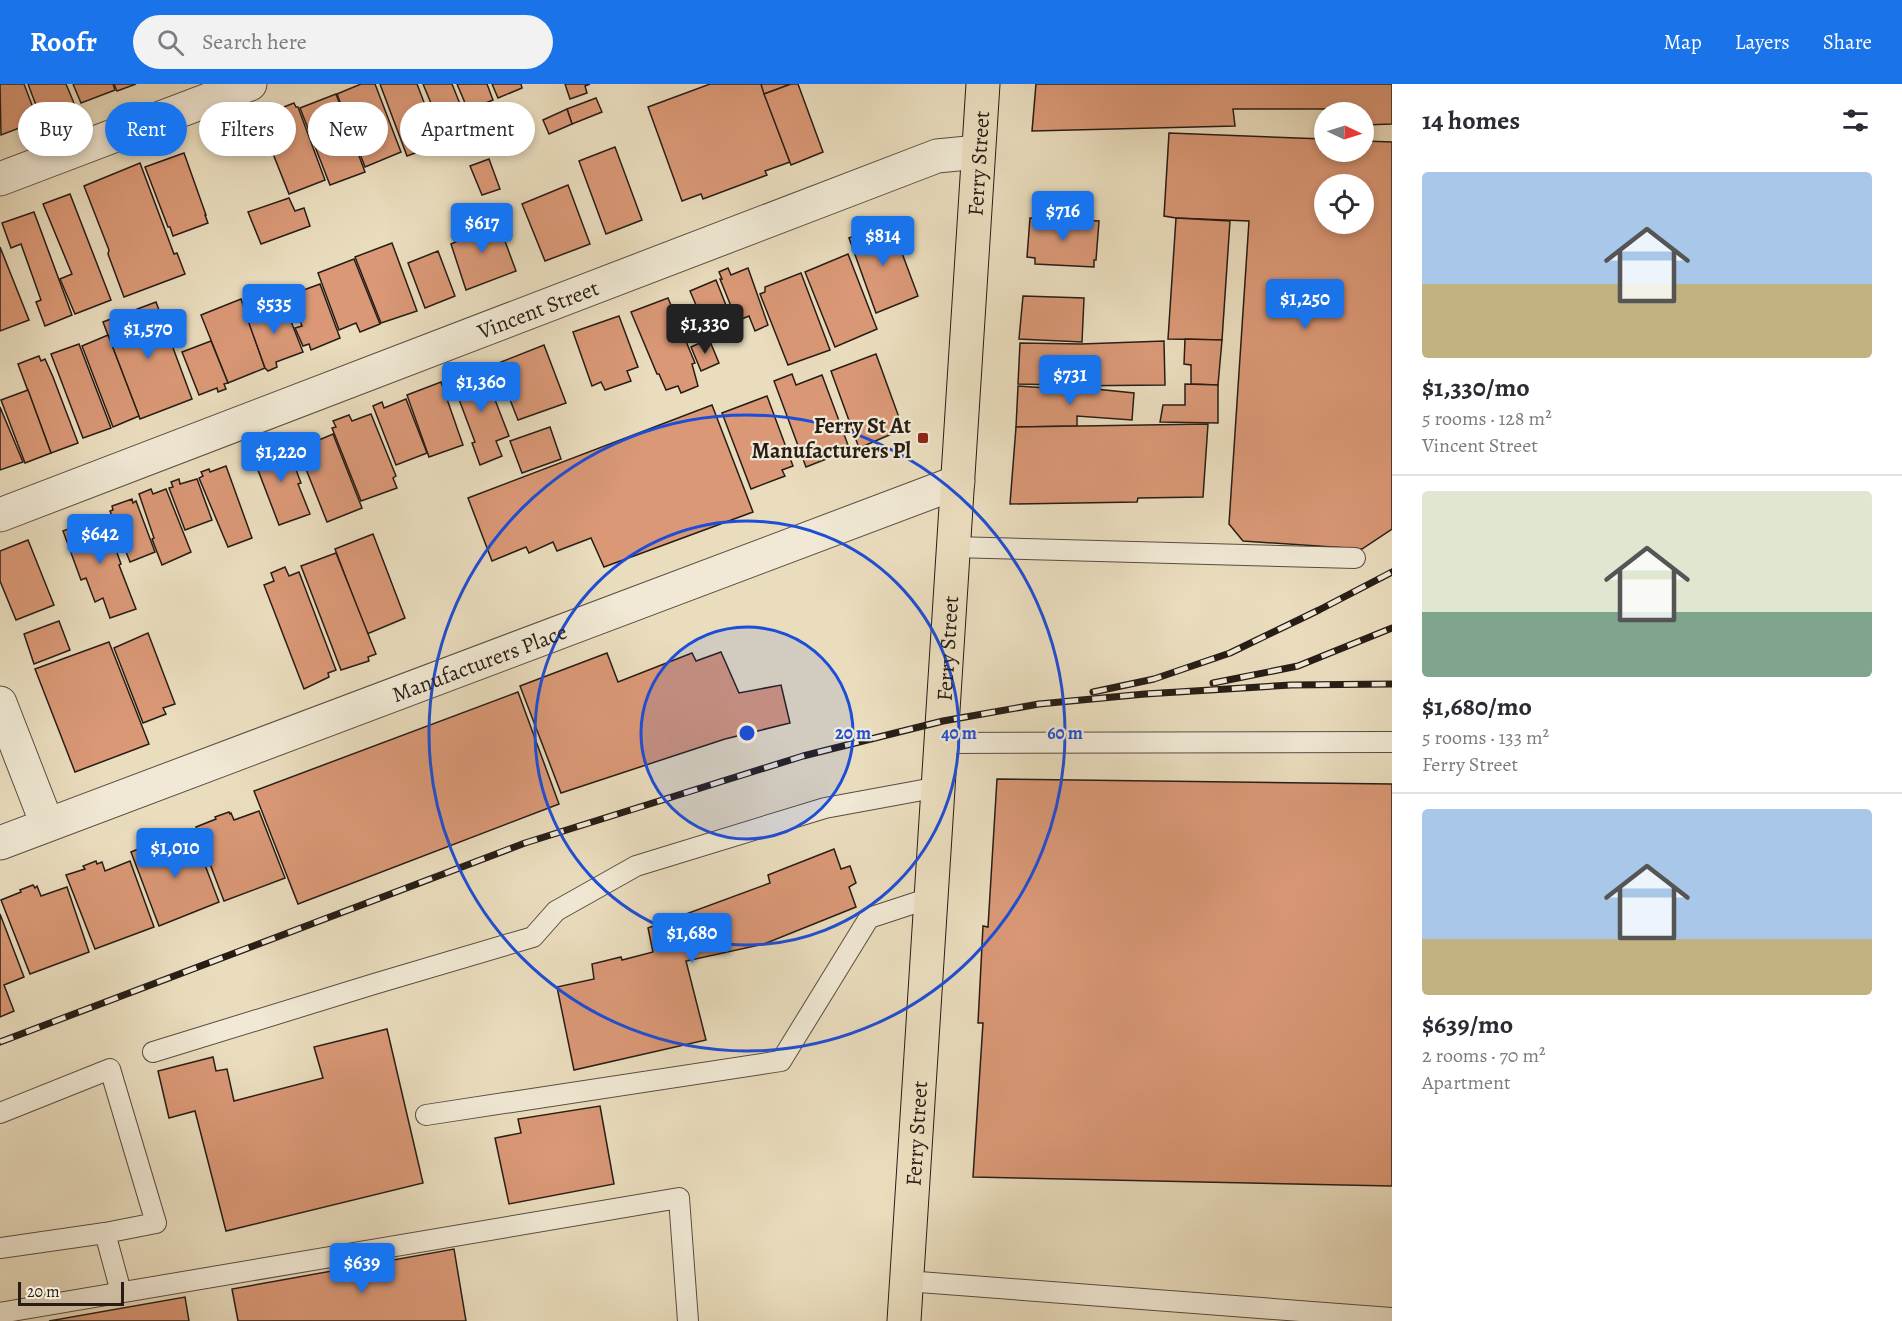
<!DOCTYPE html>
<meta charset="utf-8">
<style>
:root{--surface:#fff;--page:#f2f2f3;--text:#2b2b33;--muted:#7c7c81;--line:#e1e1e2;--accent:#1a73e8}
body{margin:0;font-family:Alegreya,serif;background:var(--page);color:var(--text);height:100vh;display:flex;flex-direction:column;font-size:22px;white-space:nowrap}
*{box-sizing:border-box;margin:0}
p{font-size:20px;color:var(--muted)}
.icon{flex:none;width:33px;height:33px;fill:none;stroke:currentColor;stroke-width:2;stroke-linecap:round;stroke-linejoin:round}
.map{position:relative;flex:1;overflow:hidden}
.side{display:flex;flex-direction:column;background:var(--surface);width:510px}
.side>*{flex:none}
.banner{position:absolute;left:18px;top:18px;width:570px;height:54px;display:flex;gap:12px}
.needle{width:39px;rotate:94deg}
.buttons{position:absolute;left:1314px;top:18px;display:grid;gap:12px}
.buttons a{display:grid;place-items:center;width:60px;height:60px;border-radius:50%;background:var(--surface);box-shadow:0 3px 9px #0003;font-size:30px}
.scale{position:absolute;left:18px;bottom:15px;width:106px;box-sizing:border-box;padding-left:6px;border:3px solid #271d16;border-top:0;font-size:16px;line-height:21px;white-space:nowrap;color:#271d16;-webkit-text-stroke:4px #f1e9d5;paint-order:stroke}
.price{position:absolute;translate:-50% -51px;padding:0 14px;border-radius:6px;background:var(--accent);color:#fff;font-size:20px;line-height:39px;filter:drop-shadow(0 2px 3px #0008)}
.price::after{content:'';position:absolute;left:50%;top:36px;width:18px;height:14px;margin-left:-9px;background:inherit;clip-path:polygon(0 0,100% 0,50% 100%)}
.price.on{background:#222;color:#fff}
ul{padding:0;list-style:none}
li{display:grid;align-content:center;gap:12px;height:318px;padding:0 30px}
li+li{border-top:2px solid var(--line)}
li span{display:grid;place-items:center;height:186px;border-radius:6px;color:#555}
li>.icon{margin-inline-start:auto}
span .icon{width:108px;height:108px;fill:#fffc;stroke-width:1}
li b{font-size:26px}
h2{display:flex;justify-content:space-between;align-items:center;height:72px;padding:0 30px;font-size:26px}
.tag{padding:0 21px;border-radius:27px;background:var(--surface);box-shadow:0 3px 9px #0003;font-size:21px;line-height:54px}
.tag.on{background:var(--accent);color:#fff}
header{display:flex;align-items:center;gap:36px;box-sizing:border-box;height:84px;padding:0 30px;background:var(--accent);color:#fff}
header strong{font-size:28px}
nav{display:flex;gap:33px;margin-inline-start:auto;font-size:21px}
.search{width:420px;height:54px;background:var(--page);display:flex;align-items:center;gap:15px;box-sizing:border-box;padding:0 21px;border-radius:33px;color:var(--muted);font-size:22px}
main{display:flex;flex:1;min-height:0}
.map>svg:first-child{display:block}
.building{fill:#da9876;stroke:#271d16;stroke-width:1.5;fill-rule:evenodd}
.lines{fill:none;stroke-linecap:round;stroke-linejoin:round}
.service-casing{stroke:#584d40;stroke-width:22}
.minor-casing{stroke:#584d40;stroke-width:35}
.primary-casing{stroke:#271d16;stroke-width:35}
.service{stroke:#f1e9d5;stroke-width:20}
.minor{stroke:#f1e9d5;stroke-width:33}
.primary{stroke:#eaddbe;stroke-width:33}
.rail-casing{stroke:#271d16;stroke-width:7}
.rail{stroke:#f1e9d5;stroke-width:4.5;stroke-dasharray:14;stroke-linecap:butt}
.ring{fill:none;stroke:#1d4ed8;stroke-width:3}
.poi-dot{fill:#8f2418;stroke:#f1e9d5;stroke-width:2}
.labels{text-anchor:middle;stroke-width:4.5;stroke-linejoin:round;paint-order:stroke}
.street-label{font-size:22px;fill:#271d16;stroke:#f1e9d5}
.poi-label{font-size:22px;font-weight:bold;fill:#271d16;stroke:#f1e9d5;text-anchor:end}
.centre{fill:#1d4ed8;stroke:#f1e9d5;stroke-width:3}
.ring-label{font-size:18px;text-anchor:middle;font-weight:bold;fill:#1d4ed8;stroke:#f1e9d5;stroke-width:4.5;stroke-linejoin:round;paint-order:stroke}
</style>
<header>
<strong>Roofr</strong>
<div class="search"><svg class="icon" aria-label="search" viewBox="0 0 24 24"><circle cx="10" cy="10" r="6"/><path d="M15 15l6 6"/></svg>Search here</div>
<nav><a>Map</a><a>Layers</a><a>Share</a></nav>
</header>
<main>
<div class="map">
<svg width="1392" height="1237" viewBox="0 0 1392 1237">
<rect width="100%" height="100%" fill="#eaddbe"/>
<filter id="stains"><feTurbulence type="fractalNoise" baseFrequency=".00333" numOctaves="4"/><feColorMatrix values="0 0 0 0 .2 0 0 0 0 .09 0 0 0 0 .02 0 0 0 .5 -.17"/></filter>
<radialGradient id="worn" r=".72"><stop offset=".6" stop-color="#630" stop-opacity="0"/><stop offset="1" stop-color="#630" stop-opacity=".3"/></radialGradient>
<g class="building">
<polygon points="0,0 24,0 38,37 1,51"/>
<polygon points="28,0 66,0 76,24 42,37"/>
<polygon points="73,0 113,0 115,6 81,19"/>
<polygon points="114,0 136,0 117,7"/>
<polygon points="361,0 375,0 401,68 365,83 337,10"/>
<polygon points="380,0 417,0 440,60 407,72"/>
<polygon points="423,0 452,0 462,25 450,30 446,19 433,24"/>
<polygon points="457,0 487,0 493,16 468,26"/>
<polygon points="492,0 521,0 522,4 498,14"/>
<polygon points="565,0 590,0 585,2 587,9 570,15"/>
<polygon points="710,0 761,0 790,78 765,87 767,91 703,115 701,110 682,117 648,23"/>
<polygon points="761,0 791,0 764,10"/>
<polygon points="791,0 798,0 823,68 791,81 764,10"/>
<polygon points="1036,0 1392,0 1392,40 1364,41 1364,28 1356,28 1356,25 1233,25 1235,42 1032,47"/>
<polygon points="336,10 365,88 330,101 300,24"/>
<polygon points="596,14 602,28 572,40 567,25"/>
<polygon points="294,19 296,23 298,23 325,96 289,110 260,37 262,36 261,32"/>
<polygon points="567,25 572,40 549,50 543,36"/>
<path d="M1169 49 1324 55V68H1364V57L1392 58V445L1362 465 1243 457 1229 440 1249 137 1176 134 1164 132ZM1324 100H1364V140H1324Z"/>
<polygon points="615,63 642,136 606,150 579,77"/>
<polygon points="184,69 206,131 205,131 208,139 173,152 170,143 168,143 145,83"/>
<polygon points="489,75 500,105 482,111 470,82"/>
<polygon points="140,79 174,170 177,169 185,190 124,213 108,170 109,166 84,102"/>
<polygon points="568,101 590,160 545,177 522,120"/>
<polygon points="70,110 111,216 75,230 60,195 72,190 43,120"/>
<polygon points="289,114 295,127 304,124 310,142 261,160 248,128"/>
<polygon points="34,128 72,231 45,242 36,218 41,216 21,160 11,164 2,139"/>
<polygon points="484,133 488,145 499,141 516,187 466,206 451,160 462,155 458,142"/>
<polygon points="1030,134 1099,137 1096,176 1094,176 1094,183 1035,180 1035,174 1027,173"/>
<polygon points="1176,134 1230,137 1222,256 1168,255"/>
<polygon points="890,137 918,212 876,229 849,154"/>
<polygon points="392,159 417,227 381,239 355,173"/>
<polygon points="0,163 29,236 0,247"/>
<polygon points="438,167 455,212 425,224 408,179"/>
<polygon points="848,170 877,245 835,263 805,188"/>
<polygon points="354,175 380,240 360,248 356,239 339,246 318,189"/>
<polygon points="728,184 731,191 748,184 768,241 755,247 749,232 737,237 720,195 722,195 719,188"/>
<polygon points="801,189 830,266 788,281 760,210 765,208 765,203"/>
<polygon points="716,196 737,249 724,254 720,244 708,249 690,207"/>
<polygon points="320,200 340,254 311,266 309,260 303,262 295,244 302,242 290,211"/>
<polygon points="1023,212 1084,214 1082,258 1019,255"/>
<polygon points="668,214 695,279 692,280 698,302 681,309 678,302 666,306 659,290 657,290 631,228"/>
<polygon points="241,215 265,284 228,299 201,231"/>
<polygon points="283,217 303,268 276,278 277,283 268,287 265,284 246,231"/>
<polygon points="156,218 192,315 140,335 103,238"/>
<polygon points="619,232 638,283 627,287 631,297 605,306 601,298 592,302 573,248"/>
<polygon points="108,251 139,332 113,343 82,262"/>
<polygon points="709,255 719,279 701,287 691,263"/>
<polygon points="1185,255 1222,256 1218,301 1191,300 1191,281 1184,280"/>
<polygon points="211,257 228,299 224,300 226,305 218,308 217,304 199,311 182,268"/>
<polygon points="1164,257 1165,301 1061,302 1061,301 1018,300 1020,259 1081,260"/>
<polygon points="79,260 111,344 83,354 51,270"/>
<polygon points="544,261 566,319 518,336 496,280"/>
<polygon points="876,270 901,339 892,343 894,349 859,364 831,287"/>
<polygon points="39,272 41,277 45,275 53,293 78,359 51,369 18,280"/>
<polygon points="482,282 509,352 496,357 502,372 480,381 472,359 475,358 451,294"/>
<polygon points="792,290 796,301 822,291 848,361 837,365 839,370 806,383 774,297"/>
<polygon points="441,298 463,361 429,373 407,311"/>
<polygon points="1185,300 1218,301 1218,339 1160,338 1163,321 1185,321"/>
<polygon points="1018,302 1076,306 1076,303 1134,309 1132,336 1077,332 1077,342 1016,343"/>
<polygon points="28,306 51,369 25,379 1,316"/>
<polygon points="767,312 793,382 782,386 785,392 751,405 722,329"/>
<polygon points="406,315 427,369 396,381 373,322 382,318 384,324"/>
<polygon points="712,321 753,428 604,483 591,454 557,467 553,458 529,469 526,463 492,477 468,414"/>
<polygon points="0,323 23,378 0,386"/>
<polygon points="371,330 396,392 393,394 397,404 361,417 332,344 336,343 333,337 349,331 352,337"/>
<polygon points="1208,340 1203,413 1138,414 1137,418 1010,420 1016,343"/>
<polygon points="550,343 561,375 522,389 510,357"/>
<polygon points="333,350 362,424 327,438 298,365"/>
<polygon points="286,359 301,399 298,400 310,430 279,441 253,373 257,371 254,365 267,360 270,366"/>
<polygon points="226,382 252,454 228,463 199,394 203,392 201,388 209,385 210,388"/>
<polygon points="179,395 180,400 197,395 212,436 185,446 169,404 173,403 171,398"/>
<polygon points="151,405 153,410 166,405 191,468 162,481 152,455 154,454 139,410"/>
<polygon points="132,415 133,419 136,417 155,468 130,478 110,427 113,426 112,422"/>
<polygon points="104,432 121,480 119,481 136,525 110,534 103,514 95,518 86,494 81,496 63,447"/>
<polygon points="373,450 405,534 367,550 335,465"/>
<polygon points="28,456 54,521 16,536 0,497 0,467"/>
<polygon points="336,469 376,570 368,573 369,577 341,586 301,482"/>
<polygon points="285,483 289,492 299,488 336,586 328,589 329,593 304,605 264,501 274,497 271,489"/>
<polygon points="59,537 70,566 34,580 24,550"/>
<polygon points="148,549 175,620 163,624 166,630 143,639 114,564"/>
<polygon points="109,558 149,660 75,688 35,585"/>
<polygon points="721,568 739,609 781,601 790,639 725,655 561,709 520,602 607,569 618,598 692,569 696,577"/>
<polygon points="518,608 559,720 298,820 254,707"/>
<polygon points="997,695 1392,700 1392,1102 973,1093 983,939 978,939 983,842 988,843"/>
<polygon points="259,727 285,794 224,817 196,743 216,735 215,733 229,728 230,730 231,729 234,736"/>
<polygon points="194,752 219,818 159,842 131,768 151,760 150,758 163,753 164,755 167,754 170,762"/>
<polygon points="834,765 841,785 850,782 856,799 849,803 856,823 764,860 686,877 706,956 574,986 557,903 594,895 592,880 621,873 622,876 653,868 648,844 770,799 768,791"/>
<polygon points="96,777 97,780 102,778 105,787 130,777 154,843 95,865 66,791 85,785 83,782"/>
<polygon points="33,801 35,804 37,802 41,812 67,803 89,868 30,890 1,816 21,808 20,806"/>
<polygon points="0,830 24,893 4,901 14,927 0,933"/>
<polygon points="387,945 423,1099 226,1147 195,1027 169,1034 158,987 213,973 216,987 227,985 234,1017 323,994 314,963"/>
<polygon points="600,1022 614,1100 509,1120 495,1054 521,1049 518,1035"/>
<polygon points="454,1165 466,1237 238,1237 232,1205"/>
<polygon points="185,1213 189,1237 49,1237"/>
</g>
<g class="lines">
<g class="service-casing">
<g id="service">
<polyline points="953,463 1355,474"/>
<polyline points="942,659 1392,658"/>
<polyline points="153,968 374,900 533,853 556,827 636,782 825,724 939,703"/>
<polyline points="0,1029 110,985 156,1139 105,1149 0,1164"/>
<polyline points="426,1031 781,977 869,834 933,813"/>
<polyline points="105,1149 121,1208"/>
<polyline points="906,1197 1392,1234"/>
<polyline points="0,1229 679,1114 688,1237"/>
</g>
</g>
<g class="minor-casing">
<g id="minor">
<polyline points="0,95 250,0"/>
<path id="s1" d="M0 431 937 72 978 68"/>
<polyline points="0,619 47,740"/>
<path id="s2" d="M0 759 958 398"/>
</g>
</g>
<g class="primary-casing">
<g id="primary">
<path id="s3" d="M904 1237 983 0"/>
</g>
</g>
<use href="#service" class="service"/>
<use href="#minor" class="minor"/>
<use href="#primary" class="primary"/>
<g class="rail-casing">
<g id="rail">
<polyline points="1213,599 1298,582 1392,544"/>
<polyline points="1093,608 1154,595 1230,569 1319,526 1392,488"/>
<polyline points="0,958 525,759 803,672 943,637 1039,620 1145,610 1291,601 1392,600"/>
</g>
</g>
<use href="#rail" class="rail"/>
</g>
<circle cx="747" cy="649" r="106" fill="#1d4ed8" fill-opacity=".12"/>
<g class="ring">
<circle cx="747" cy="649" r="106"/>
<circle cx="747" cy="649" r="212"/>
<circle cx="747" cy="649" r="318"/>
</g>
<rect class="poi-dot" x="917" y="348" width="12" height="12" rx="3"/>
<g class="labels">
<g class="street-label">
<text dy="8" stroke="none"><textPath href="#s3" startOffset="1160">Ferry Street</textPath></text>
<text dy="8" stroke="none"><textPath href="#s1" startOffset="576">Vincent Street</textPath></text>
<text dy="8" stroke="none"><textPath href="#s3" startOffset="674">Ferry Street</textPath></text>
<text dy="8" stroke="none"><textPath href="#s2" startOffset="512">Manufacturers Place</textPath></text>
<text dy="8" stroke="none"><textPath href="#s3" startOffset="188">Ferry Street</textPath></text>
</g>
<g class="poi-label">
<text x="911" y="349">Ferry St At<tspan x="911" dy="25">Manufacturers Pl</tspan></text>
</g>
</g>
<circle cx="747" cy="649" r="9" class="centre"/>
<g class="ring-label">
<text x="853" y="655">20 m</text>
<text x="959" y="655">40 m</text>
<text x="1065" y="655">60 m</text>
</g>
<rect width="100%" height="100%" filter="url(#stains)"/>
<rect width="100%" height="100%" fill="url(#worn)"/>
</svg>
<div class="buttons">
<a><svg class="needle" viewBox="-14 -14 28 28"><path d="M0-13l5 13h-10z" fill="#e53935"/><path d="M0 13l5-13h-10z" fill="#7c7c81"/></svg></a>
<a><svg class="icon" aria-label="locate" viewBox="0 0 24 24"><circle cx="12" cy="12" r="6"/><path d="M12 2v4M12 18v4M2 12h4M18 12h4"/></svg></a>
</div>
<div class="scale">20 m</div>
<b class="price" style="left:1063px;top:158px">$716</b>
<b class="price" style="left:482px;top:170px">$617</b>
<b class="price" style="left:883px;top:183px">$814</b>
<b class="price" style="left:1305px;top:246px">$1,250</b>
<b class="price" style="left:274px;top:251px">$535</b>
<b class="price on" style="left:705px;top:271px">$1,330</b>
<b class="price" style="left:148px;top:276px">$1,570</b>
<b class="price" style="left:1070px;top:322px">$731</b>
<b class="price" style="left:481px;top:329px">$1,360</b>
<b class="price" style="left:281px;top:399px">$1,220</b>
<b class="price" style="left:100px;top:481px">$642</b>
<b class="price" style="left:175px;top:795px">$1,010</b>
<b class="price" style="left:692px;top:880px">$1,680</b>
<b class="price" style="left:362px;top:1210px">$639</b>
<div class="banner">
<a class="tag">Buy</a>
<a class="tag on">Rent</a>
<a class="tag">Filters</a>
<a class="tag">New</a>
<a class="tag">Apartment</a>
</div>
</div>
<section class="side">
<h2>14 homes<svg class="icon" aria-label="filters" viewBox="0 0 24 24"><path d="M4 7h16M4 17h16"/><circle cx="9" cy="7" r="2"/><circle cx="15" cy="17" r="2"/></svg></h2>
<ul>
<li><span style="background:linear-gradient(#a9c7e8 60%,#c2b280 0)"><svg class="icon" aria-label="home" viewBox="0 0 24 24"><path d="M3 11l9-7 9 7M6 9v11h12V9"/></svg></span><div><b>$1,330/mo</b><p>5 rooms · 128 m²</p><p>Vincent Street</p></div></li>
<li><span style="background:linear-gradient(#dfe7d0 65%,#7fa58c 0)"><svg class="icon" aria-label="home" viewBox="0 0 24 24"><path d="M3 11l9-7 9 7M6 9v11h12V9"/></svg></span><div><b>$1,680/mo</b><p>5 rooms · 133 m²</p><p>Ferry Street</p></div></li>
<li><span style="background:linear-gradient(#a9c7e8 70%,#c2b280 0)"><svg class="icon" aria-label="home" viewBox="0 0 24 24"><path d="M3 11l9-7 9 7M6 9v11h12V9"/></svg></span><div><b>$639/mo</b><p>2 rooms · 70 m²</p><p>Apartment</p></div></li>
</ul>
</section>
</main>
